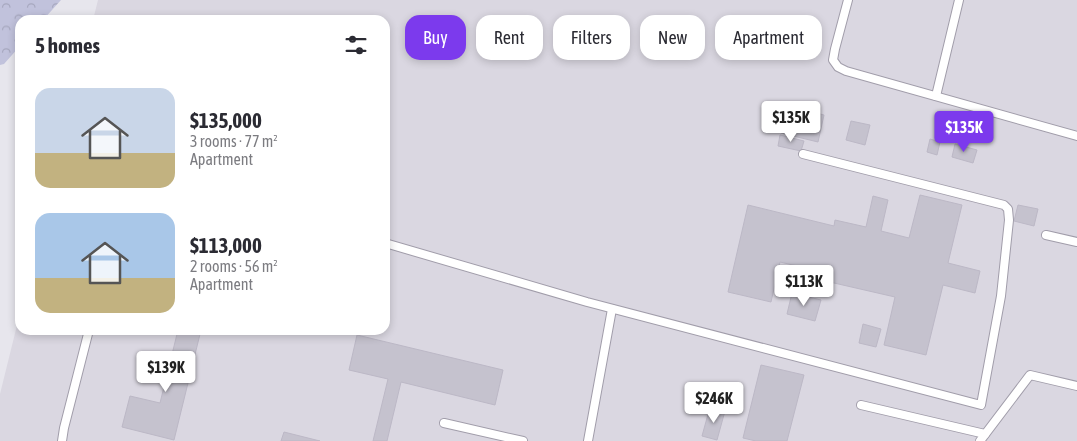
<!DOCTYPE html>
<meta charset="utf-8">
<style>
:root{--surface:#fff;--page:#f7f7f7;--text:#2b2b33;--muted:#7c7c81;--accent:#7c3aed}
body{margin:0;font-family:"Asap Condensed",sans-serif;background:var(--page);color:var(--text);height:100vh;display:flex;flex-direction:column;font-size:19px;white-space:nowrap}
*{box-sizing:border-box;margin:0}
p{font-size:16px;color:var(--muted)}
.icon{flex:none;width:28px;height:28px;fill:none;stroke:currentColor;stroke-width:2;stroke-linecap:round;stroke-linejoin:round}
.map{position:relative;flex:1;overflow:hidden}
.details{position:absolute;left:15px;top:15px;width:375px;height:320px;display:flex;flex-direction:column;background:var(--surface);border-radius:15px;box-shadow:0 2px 8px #0003}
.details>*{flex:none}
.banner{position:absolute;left:405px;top:15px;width:475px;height:45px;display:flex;gap:10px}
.price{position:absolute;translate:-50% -42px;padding:0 11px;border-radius:5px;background:#fff;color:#222;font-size:16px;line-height:32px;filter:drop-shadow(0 1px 2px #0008)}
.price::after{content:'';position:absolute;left:50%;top:30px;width:15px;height:11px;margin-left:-8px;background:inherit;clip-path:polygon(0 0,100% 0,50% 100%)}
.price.active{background:var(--accent);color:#fff}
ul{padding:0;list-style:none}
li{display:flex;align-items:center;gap:15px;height:125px;padding:0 20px}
li span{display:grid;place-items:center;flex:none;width:140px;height:100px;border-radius:15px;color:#555}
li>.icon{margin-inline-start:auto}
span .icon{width:60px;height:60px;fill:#fffc;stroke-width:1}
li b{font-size:21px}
h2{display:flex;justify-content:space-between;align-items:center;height:60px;padding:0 20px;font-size:21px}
.chip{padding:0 18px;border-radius:15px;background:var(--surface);box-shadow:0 2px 8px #0003;font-size:18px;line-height:45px}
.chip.active{background:var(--accent);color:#fff}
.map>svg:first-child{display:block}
.built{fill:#dad7e1}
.forest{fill:url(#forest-crowns)}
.building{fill:#c5c2ce;stroke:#bcb8c6}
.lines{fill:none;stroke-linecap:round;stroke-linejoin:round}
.lane-casing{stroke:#a19daa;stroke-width:10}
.lane{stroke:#fff;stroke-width:8}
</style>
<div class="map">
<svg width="1077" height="441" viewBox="0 0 1077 441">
<defs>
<pattern id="forest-crowns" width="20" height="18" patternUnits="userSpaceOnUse" patternTransform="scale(1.25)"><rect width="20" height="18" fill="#c1c2dc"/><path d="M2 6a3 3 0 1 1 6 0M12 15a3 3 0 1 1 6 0" fill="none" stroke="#a6a7be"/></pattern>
</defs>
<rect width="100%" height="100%" fill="#e7e6ed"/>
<polygon class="built" points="98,0 1077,0 1077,441 0,441 0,394 20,313 20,330 385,330 385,20 93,20"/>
<polygon class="forest" points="0,0 61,0 43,20 20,20 20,46 4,64 0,65"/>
<g class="building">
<polygon points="788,106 824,115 818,142 781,133"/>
<polygon points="851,121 870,125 865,145 846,140"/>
<polygon points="780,135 804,141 801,151 778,146"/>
<polygon points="930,139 940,142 937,155 927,152"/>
<polygon points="955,144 977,150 973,163 952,157"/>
<polygon points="920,195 962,205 948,263 980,271 975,293 943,285 926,355 884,345 895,297 821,280 823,272 780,262 771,302 728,292 748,205 834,226 835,220 866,227 873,196 888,200 881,231 909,238"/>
<polygon points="1018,205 1038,209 1034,226 1014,221"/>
<polygon points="792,293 821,300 815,321 787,314"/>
<polygon points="863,324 881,329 876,347 859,343"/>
<polygon points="178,330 201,330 174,440 122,427 130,396 160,403"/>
<polygon points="357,335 503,370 495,405 401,382 387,441 373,441 388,379 349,370"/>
<polygon points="761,365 804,375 787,441 756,441 743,438"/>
<polygon points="710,407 725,411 717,440 702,436"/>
<polygon points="284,432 320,441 281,441"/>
</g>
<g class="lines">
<g class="lane-casing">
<g id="lane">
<polyline points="848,0 835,49 833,60 838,67 846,71 1077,136"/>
<polyline points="936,96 959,0"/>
<polyline points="1046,235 1077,242"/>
<polyline points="385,243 587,302 981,405 1001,296 1009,220 1008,209 1004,205 803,154"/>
<polyline points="861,405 985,434"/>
<polyline points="444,423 523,441"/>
<polyline points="62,441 64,428 89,330"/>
<polyline points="588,441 612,309"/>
<polyline points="980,441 1030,375 1077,386"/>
</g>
</g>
<use href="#lane" class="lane"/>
</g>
</svg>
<b class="price" style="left:791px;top:143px">$135K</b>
<b class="price active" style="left:964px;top:153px">$135K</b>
<b class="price" style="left:804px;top:307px">$113K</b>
<b class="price" style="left:166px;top:393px">$139K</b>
<b class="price" style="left:714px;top:424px">$246K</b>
<div class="banner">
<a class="chip active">Buy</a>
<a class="chip">Rent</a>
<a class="chip">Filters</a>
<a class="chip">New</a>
<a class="chip">Apartment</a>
</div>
<section class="details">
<h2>5 homes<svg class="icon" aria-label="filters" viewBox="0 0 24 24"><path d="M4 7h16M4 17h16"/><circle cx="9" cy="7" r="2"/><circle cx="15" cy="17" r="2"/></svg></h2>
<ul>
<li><span style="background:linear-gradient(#c9d6e8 65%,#c2b280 0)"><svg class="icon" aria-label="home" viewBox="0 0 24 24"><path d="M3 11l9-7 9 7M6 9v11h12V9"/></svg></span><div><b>$135,000</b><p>3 rooms · 77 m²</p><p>Apartment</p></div></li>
<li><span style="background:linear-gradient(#a9c7e8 65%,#c2b280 0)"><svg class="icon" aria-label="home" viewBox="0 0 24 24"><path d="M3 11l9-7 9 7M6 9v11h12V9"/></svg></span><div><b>$113,000</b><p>2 rooms · 56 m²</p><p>Apartment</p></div></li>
</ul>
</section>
</div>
